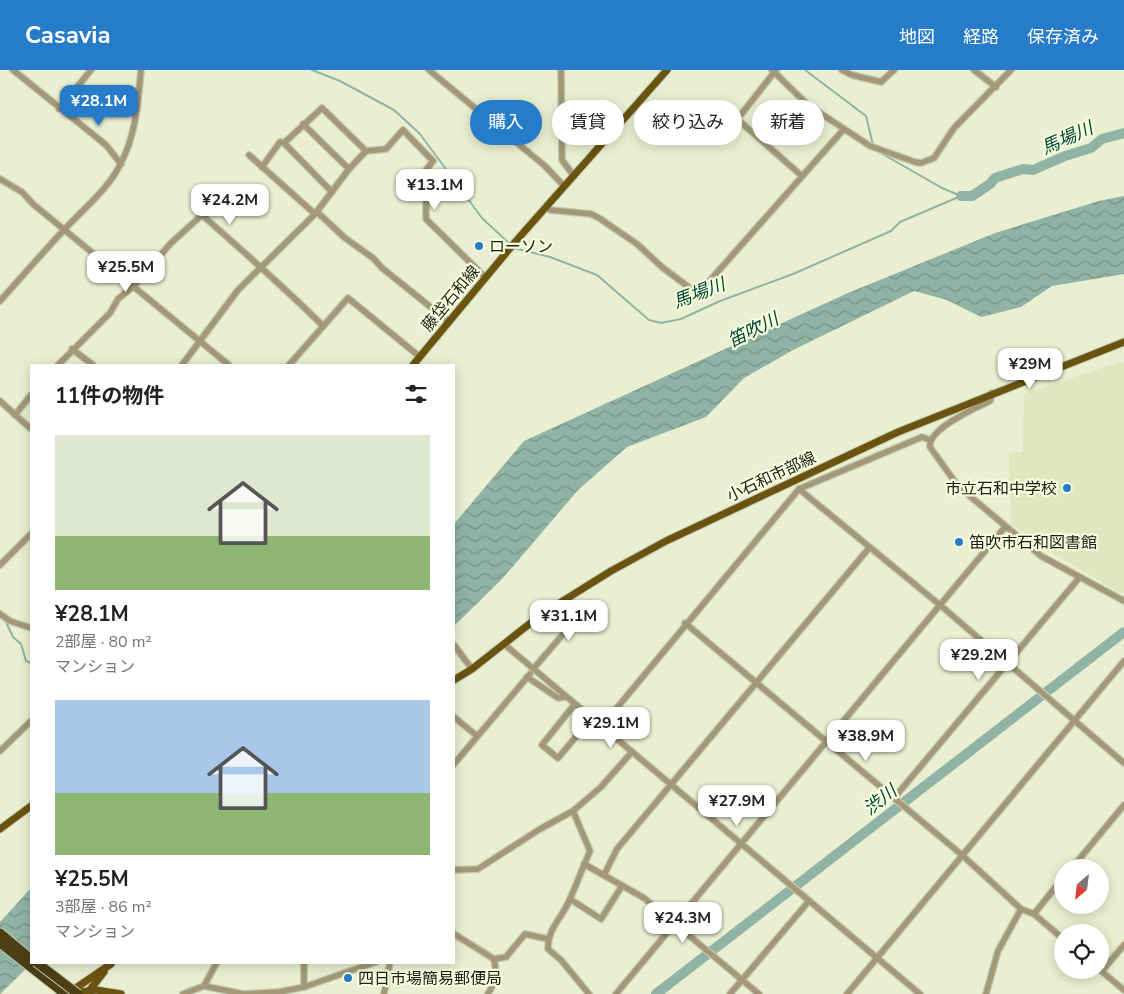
<!DOCTYPE html>
<html lang="ja">
<meta charset="utf-8">
<style>
:root{--surface:#fff;--page:#f2f2f2;--text:#222;--muted:#767676;--accent:#277cca}
body{margin:0;font-family:"Nunito Sans","Noto Sans JP",sans-serif;background:var(--page);color:var(--text);height:100vh;display:flex;flex-direction:column;font-size:19px;white-space:nowrap}
*{box-sizing:border-box;margin:0}
p{font-size:16px;color:var(--muted)}
.icon{flex:none;width:28px;height:28px;fill:none;stroke:currentColor;stroke-width:2;stroke-linecap:round;stroke-linejoin:round}
.map{position:relative;flex:1;overflow:hidden}
.details{position:absolute;left:30px;top:294px;width:425px;height:600px;display:flex;flex-direction:column;background:var(--surface);border-radius:0px;box-shadow:0 2px 12px #0003}
.details>*{flex:none}
.hud{position:absolute;left:470px;top:30px;width:475px;height:45px;display:flex;gap:10px}
.needle{width:32px;rotate:208deg}
.controls{position:absolute;left:1054px;top:789px;display:grid;gap:10px}
.controls a{display:grid;place-items:center;width:55px;height:55px;border-radius:50%;background:var(--surface);box-shadow:0 2px 12px #0003;font-size:25px}
.price{position:absolute;translate:-50% -42px;padding:0 11px;border-radius:10px;background:#fff;color:#222;font-size:16px;line-height:32px;filter:drop-shadow(0 1px 2px #0008)}
.price::after{content:'';position:absolute;left:50%;top:30px;width:15px;height:11px;margin-left:-8px;background:inherit;clip-path:polygon(0 0,100% 0,50% 100%)}
.price.active{background:var(--accent);color:#fff}
ul{padding:0;list-style:none}
li{display:grid;align-content:center;gap:10px;height:265px;padding:0 25px}
li span{display:grid;place-items:center;height:155px;border-radius:0px;color:#555}
li>.icon{margin-inline-start:auto}
span .icon{width:90px;height:90px;fill:#fffc;stroke-width:1}
li b{font-size:21px}
h2{display:flex;justify-content:space-between;align-items:center;height:60px;padding:0 25px;font-size:21px}
.tag{padding:0 18px;border-radius:22px;background:var(--surface);box-shadow:0 2px 12px #0003;font-size:18px;line-height:45px}
.tag.active{background:var(--accent);color:#fff}
header{display:flex;align-items:center;gap:30px;box-sizing:border-box;height:70px;padding:0 25px;background:var(--accent);color:#fff}
header strong{font-size:24px}
nav{display:flex;gap:28px;margin-inline-start:auto;font-size:18px}
.map>svg:first-child{display:block}
.built{fill:#dfe6c0}
.water{fill:url(#water-waves)}
.lines{fill:none;stroke-linecap:round;stroke-linejoin:round}
.stream{stroke:#91b3a6;stroke-width:2}
.river{stroke:#91b3a6;stroke-width:10}
.minor-casing{stroke:#c4caae;stroke-width:8}
.major-casing{stroke:#c4caae;stroke-width:9}
.highway-casing{stroke:#c4caae;stroke-width:11}
.minor{stroke:#a49879;stroke-width:5.5}
.major{stroke:#6a5310;stroke-width:7}
.highway{stroke:#4c3e15;stroke-width:9}
.highway-bridge-casing{stroke:#c4caae;stroke-width:11;stroke-linecap:butt}
.highway-bridge{stroke:#4c3e15;stroke-width:9}
.poi-dot{fill:#277cca;stroke:#f6fcde;stroke-width:2}
.labels{text-anchor:middle;stroke-width:4.5;stroke-linejoin:round;paint-order:stroke}
.poi-label{font-size:16px;fill:#1e2015;stroke:#f6fcde;text-anchor:start}
.street-label{font-size:16px;fill:#1e2015;stroke:#f6fcde}
.water-label{font-size:18px;font-style:italic;fill:#004635;stroke:#f6fcde}
</style>
<header>
<strong>Casavia</strong>
<nav><a>地図</a><a>経路</a><a>保存済み</a></nav>
</header>
<div class="map">
<svg width="1124" height="924" viewBox="0 0 1124 924">
<defs>
<pattern id="water-waves" width="16" height="10" patternUnits="userSpaceOnUse" patternTransform="scale(1.25)"><rect width="16" height="10" fill="#91b3a6"/><path d="M0 5q4-4 8 0t8 0" fill="none" stroke="#769186"/></pattern>
</defs>
<rect width="100%" height="100%" fill="#e9efd0"/>
<polygon class="built" points="1120,292 1124,295 1124,525 1042,477 1011,453 1009,383 1023,382 1024,324"/>
<g class="water">
<polygon points="1124,126 1124,204 1052,216 1021,237 981,247 947,230 914,221 793,280 744,308 706,347 627,377 578,420 503,508 454,556 454,454 524,371 848,223 995,163 1099,131"/>
<polygon points="31,818 32,893 0,924 0,852"/>
</g>
<g class="lines">
<g class="stream">
<polyline points="312,0 340,11 394,40 420,64 482,148 511,175"/>
<polyline points="805,0 866,46 873,75"/>
<polyline points="879,82 942,118 961,126"/>
<polyline points="514,178 550,187 597,205 649,250 661,253 681,249 720,231 793,204 891,161 900,152 961,126"/>
<polyline points="5,550 13,567 21,574 26,591 31,593"/>
</g>
<g class="river">
<polyline points="961,126 972,126 990,114 995,108 1023,99 1033,100 1065,86 1091,78 1102,69 1124,63"/>
<polyline points="656,924 1124,562"/>
</g>
<g class="minor-casing">
<g id="minor">
<polyline points="13,0 106,75 121,94"/>
<polyline points="429,0 545,96 564,116"/>
<polyline points="561,0 562,90 574,106"/>
<polyline points="772,0 808,35 870,76 915,92 921,93 934,88 954,58 1011,0"/>
<polyline points="842,0 852,5 881,12 894,0"/>
<polyline points="974,0 996,17"/>
<polyline points="59,39 91,0"/>
<polyline points="737,49 802,106"/>
<polyline points="303,54 349,99"/>
<polyline points="722,69 776,0"/>
<polyline points="284,73 322,38 366,81"/>
<polyline points="249,85 315,144"/>
<polyline points="262,97 280,72 284,73 332,122"/>
<polyline points="0,109 22,122 33,134 229,295"/>
<polyline points="546,137 550,140 591,144 599,148 637,174 663,198 698,224 844,59"/>
<polyline points="317,142 345,168 373,188 382,198 448,251"/>
<path d="M0 231C21 208 42 183 64 160 83 139 108 120 121 93 136 64 138 32 141 0"/>
<polyline points="72,279 93,295"/>
<path d="M58 295 110 243 118 229 134 216 171 173 202 145C243 181 284 217 323 256"/>
<polyline points="182,295 238,220 315,144 349,99 366,81 386,79 403,60 433,91 426,100 426,149 485,207"/>
<polyline points="289,295 348,228 420,287"/>
<path d="M992 323 990 331C975 338 928 359 930 377L958 416 1041 486 1124 531"/>
<polyline points="0,331 31,359"/>
<polyline points="15,345 31,325"/>
<polyline points="799,419 940,535 1124,693"/>
<polyline points="0,495 31,464"/>
<polyline points="0,544 10,551 31,558"/>
<polyline points="685,553 962,785 1021,839 1034,844 1062,868"/>
<polyline points="504,574 920,924"/>
<polyline points="454,575 472,599"/>
<polyline points="534,598 589,534"/>
<polyline points="527,607 558,628 564,627"/>
<polyline points="574,635 542,675 558,688 591,649"/>
<polyline points="454,647 477,666"/>
<polyline points="601,657 799,419 922,367 930,370"/>
<polyline points="0,681 31,651"/>
<polyline points="454,694 530,604"/>
<polyline points="894,728 1079,508"/>
<path d="M573 741 590 781C583 797 577 813 570 829 563 847 547 859 548 879L561 890 589 924"/>
<polyline points="584,794 644,828 759,924"/>
<polyline points="1072,798 1124,735"/>
<polyline points="454,800 478,799 540,759 573,741 601,717 631,683"/>
<polyline points="604,805 617,779 869,478"/>
<polyline points="570,829 601,849 622,816"/>
<polyline points="1034,844 1062,809"/>
<polyline points="454,864 494,889 506,887 525,864 548,869"/>
<polyline points="304,892 304,917"/>
<polyline points="1100,900 1124,920"/>
<polyline points="1102,901 1124,875"/>
<polyline points="204,916 217,892"/>
<polyline points="183,924 204,916 243,924 279,922 304,917 376,892"/>
<polyline points="384,924 390,892"/>
<polyline points="488,924 497,907 494,889"/>
<polyline points="616,924 1005,457"/>
<polyline points="730,924 809,831"/>
<polyline points="847,924 1124,591"/>
<polyline points="986,924 998,881 1021,839"/>
</g>
</g>
<g class="major-casing">
<g id="major">
<polyline points="413,295 516,171 667,0"/>
<polyline points="454,610 472,599 542,544 611,501 666,471 898,362 1124,272"/>
<polyline points="0,759 31,736"/>
<polyline points="89,921 104,902"/>
<polyline points="70,922 111,894"/>
<polyline points="73,923 96,920 121,924"/>
</g>
</g>
<g class="highway-casing">
<g id="highway">
<polyline points="0,863 31,889"/>
<polyline points="0,873 65,924"/>
</g>
</g>
<use href="#minor" class="minor"/>
<use href="#major" class="major"/>
<use href="#highway" class="highway"/>
<g class="highway-bridge-casing">
<polyline id="highway-bridge" points="36,892 78,924"/>
</g>
<use href="#highway-bridge" class="highway-bridge"/>
</g>
<g class="poi-dot">
<circle cx="479" cy="176" r="5"/>
<circle cx="1067" cy="418" r="5"/>
<circle cx="959" cy="472" r="5"/>
<circle cx="348" cy="908" r="5"/>
</g>
<g class="labels">
<g class="poi-label">
<text x="489" y="182">ローソン</text>
<text x="1057" y="424" text-anchor="end">市立石和中学校</text>
<text x="969" y="478">笛吹市石和図書館</text>
<text x="358" y="914">四日市場簡易郵便局</text>
</g>
<g class="street-label">
<text transform="translate(450 228) rotate(-50)" y="6">藤垈石和線</text>
<text transform="translate(771 406) rotate(-25)" y="6">小石和市部線</text>
</g>
<g class="water-label">
<text transform="translate(1067 68) rotate(-24)" y="6">馬場川</text>
<text transform="translate(699 223) rotate(-21)" y="6">馬場川</text>
<text transform="translate(753 260) rotate(-27)" y="6">笛吹川</text>
<text transform="translate(880 730) rotate(-38)" y="6">渋川</text>
</g>
</g>
</svg>
<div class="controls">
<a><svg class="needle" viewBox="-14 -14 28 28"><path d="M0-13l5 13h-10z" fill="#e53935"/><path d="M0 13l5-13h-10z" fill="#767676"/></svg></a>
<a><svg class="icon" aria-label="locate" viewBox="0 0 24 24"><circle cx="12" cy="12" r="6"/><path d="M12 2v4M12 18v4M2 12h4M18 12h4"/></svg></a>
</div>
<b class="price active" style="left:99px;top:57px">¥28.1M</b>
<b class="price" style="left:435px;top:141px">¥13.1M</b>
<b class="price" style="left:230px;top:156px">¥24.2M</b>
<b class="price" style="left:126px;top:223px">¥25.5M</b>
<b class="price" style="left:1030px;top:320px">¥29M</b>
<b class="price" style="left:569px;top:572px">¥31.1M</b>
<b class="price" style="left:979px;top:611px">¥29.2M</b>
<b class="price" style="left:611px;top:679px">¥29.1M</b>
<b class="price" style="left:866px;top:692px">¥38.9M</b>
<b class="price" style="left:737px;top:757px">¥27.9M</b>
<b class="price" style="left:683px;top:874px">¥24.3M</b>
<div class="hud">
<a class="tag active">購入</a>
<a class="tag">賃貸</a>
<a class="tag">絞り込み</a>
<a class="tag">新着</a>
</div>
<section class="details">
<h2>11件の物件<svg class="icon" aria-label="filters" viewBox="0 0 24 24"><path d="M4 7h16M4 17h16"/><circle cx="9" cy="7" r="2"/><circle cx="15" cy="17" r="2"/></svg></h2>
<ul>
<li><span style="background:linear-gradient(#dfe7d0 65%,#8fb573 0)"><svg class="icon" aria-label="home" viewBox="0 0 24 24"><path d="M3 11l9-7 9 7M6 9v11h12V9"/></svg></span><div><b>¥28.1M</b><p>2部屋 · 80 m²</p><p>マンション</p></div></li>
<li><span style="background:linear-gradient(#a9c7e8 60%,#8fb573 0)"><svg class="icon" aria-label="home" viewBox="0 0 24 24"><path d="M3 11l9-7 9 7M6 9v11h12V9"/></svg></span><div><b>¥25.5M</b><p>3部屋 · 86 m²</p><p>マンション</p></div></li>
</ul>
</section>
</div>
